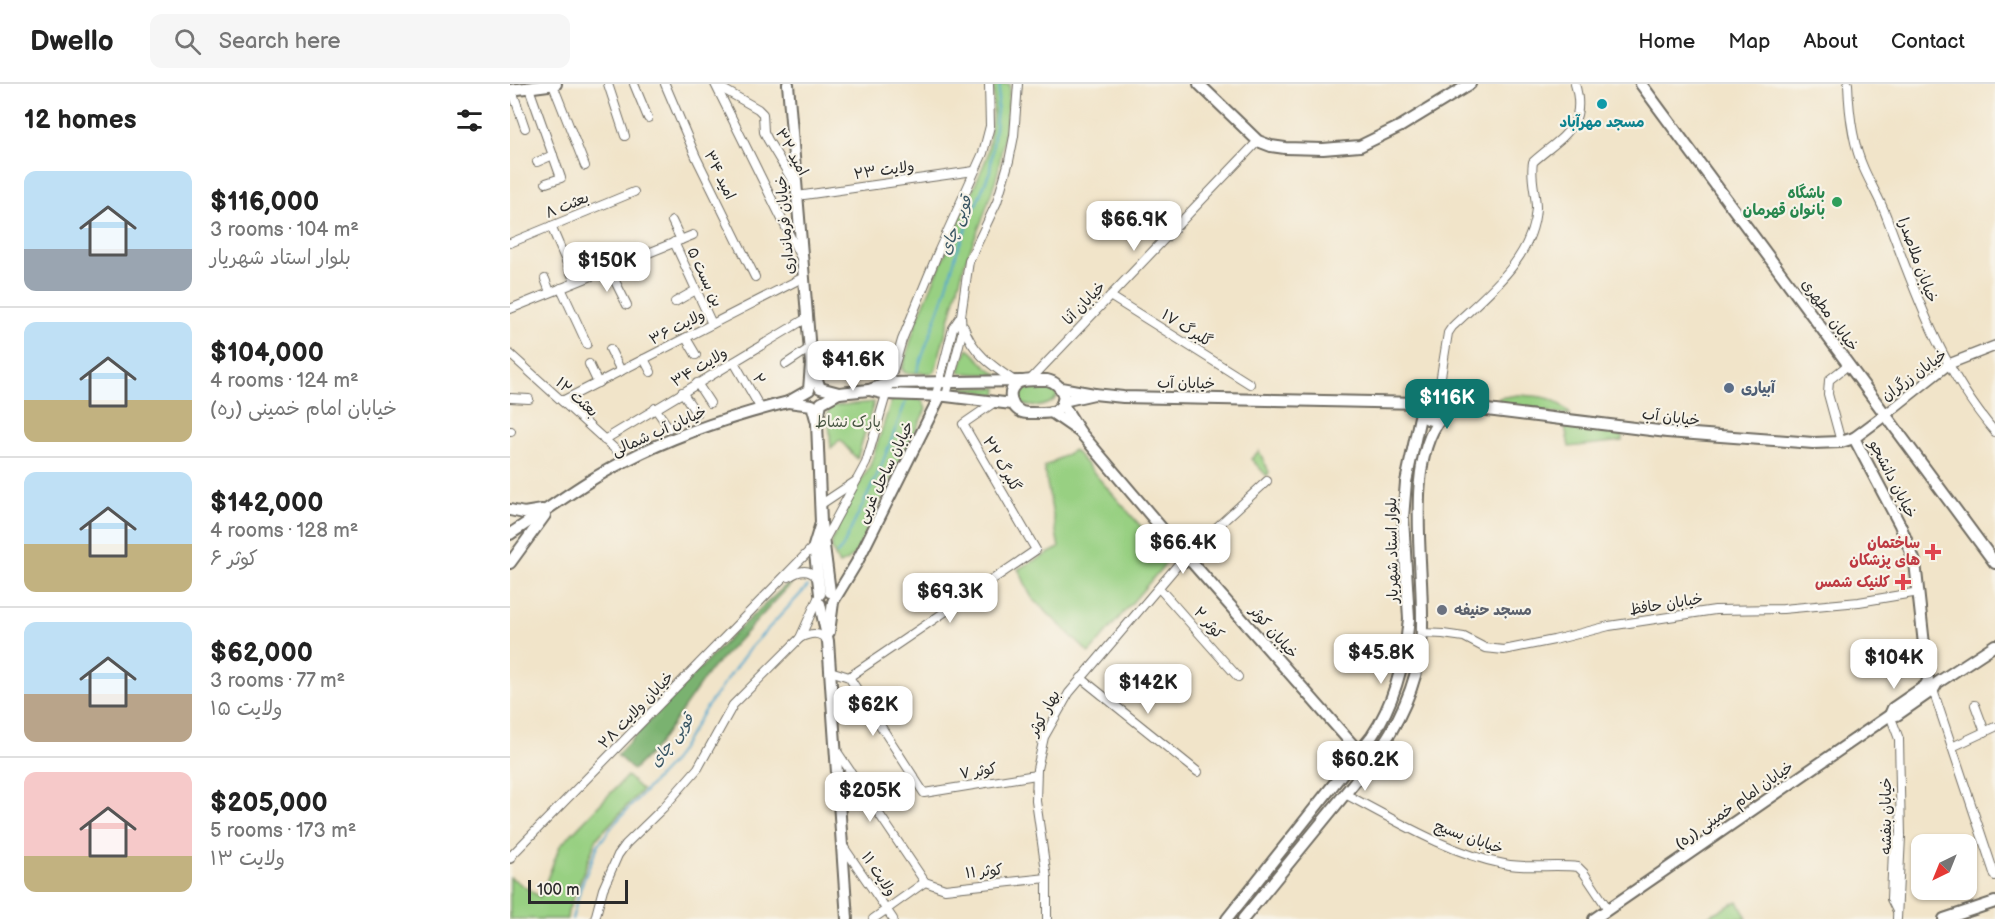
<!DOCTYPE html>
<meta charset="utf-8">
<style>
:root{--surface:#fff;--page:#f6f6f6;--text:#222;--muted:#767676;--line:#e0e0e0;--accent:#0f766e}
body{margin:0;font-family:"Balsamiq Sans","Playpen Sans Arabic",sans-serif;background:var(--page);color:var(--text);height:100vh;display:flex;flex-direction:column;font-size:22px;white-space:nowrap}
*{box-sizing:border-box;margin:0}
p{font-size:20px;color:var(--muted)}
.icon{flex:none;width:33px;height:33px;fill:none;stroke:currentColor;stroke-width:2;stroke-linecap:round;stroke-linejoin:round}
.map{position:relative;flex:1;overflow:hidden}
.panel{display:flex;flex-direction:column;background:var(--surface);width:510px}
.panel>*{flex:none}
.needle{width:39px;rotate:223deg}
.buttons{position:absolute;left:1401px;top:750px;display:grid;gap:12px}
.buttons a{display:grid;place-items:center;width:66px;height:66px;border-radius:12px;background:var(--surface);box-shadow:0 2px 4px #0004;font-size:30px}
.scale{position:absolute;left:18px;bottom:15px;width:100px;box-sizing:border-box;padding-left:6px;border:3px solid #2b2b2b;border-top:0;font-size:16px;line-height:21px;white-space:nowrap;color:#2b2b2b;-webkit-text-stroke:4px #f7f3e8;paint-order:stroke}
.price{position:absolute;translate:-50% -51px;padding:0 14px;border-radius:12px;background:#fff;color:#222;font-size:20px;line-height:39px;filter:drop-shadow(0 2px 3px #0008)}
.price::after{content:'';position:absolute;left:50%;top:36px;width:18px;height:14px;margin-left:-9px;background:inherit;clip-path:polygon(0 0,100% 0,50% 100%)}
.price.selected{background:var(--accent);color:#fff}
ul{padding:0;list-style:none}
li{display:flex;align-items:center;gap:18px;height:150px;padding:0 24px}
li+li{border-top:2px solid var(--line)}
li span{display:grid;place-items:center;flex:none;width:168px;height:120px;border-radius:12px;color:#555}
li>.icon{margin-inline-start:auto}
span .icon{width:72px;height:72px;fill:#fffc;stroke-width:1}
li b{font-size:26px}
h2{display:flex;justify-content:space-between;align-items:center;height:72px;padding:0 24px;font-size:26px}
header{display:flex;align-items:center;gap:36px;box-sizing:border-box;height:84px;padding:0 30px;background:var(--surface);border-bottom:2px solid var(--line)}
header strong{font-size:28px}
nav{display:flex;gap:33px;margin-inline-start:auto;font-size:21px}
.search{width:420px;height:54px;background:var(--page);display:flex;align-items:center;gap:15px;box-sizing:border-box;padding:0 21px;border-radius:12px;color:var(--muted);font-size:22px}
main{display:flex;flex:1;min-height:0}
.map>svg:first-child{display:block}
.green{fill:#98d082;stroke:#627e56;stroke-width:1.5}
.forest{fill:#7ab270;stroke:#526e4e;stroke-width:1.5}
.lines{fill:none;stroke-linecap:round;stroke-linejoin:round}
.stream{stroke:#52a7ce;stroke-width:2}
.minor-casing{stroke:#706c62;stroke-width:10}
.tertiary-casing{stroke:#706c62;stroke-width:12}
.secondary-casing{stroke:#706c62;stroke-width:14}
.minor{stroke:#fff;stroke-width:8}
.tertiary{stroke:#fff;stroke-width:9}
.secondary{stroke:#fff;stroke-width:10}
.culture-dot{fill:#0f9aa8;stroke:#f7f3e8;stroke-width:2}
.leisure-dot{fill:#2e9e5b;stroke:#f7f3e8;stroke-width:2}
.service-dot{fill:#5c6f8a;stroke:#f7f3e8;stroke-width:2}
.health-dot{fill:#e0444e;stroke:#f7f3e8;stroke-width:2}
.worship-dot{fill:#6b7280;stroke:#f7f3e8;stroke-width:2}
.labels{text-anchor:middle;stroke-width:4.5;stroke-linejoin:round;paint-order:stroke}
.culture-label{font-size:15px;font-weight:bold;fill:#0d838f;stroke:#f7f3e8}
.street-label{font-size:15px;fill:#2b2b2b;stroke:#f7f3e8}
.leisure-label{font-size:15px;font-weight:bold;fill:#27864d;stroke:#f7f3e8;text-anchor:end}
.service-label{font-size:15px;font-weight:bold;fill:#4e5e75;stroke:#f7f3e8;text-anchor:start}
.park-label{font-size:15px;fill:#465441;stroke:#f7f3e8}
.health-label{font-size:15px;font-weight:bold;fill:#be3a42;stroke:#f7f3e8;text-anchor:end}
.worship-label{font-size:15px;font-weight:bold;fill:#5b616d;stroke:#f7f3e8;text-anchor:start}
.water-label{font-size:16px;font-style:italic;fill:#395664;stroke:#f7f3e8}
</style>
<header>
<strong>Dwello</strong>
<div class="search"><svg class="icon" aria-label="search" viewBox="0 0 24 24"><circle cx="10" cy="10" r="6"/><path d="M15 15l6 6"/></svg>Search here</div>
<nav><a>Home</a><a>Map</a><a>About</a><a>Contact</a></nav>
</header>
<main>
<section class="panel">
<h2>12 homes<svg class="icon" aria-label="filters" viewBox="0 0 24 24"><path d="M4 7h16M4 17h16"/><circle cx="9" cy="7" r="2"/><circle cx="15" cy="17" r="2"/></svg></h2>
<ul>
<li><span style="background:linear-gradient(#bfe0f5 65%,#9aa5b1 0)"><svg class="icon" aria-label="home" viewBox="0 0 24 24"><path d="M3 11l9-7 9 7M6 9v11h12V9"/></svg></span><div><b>$116,000</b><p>3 rooms · 104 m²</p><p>بلوار استاد شهریار</p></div></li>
<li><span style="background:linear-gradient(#bfe0f5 65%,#c2b280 0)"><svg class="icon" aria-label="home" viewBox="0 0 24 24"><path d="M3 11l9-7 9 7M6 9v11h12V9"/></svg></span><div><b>$104,000</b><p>4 rooms · 124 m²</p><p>خیابان امام خمینی (ره)</p></div></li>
<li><span style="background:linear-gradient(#bfe0f5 60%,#c2b280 0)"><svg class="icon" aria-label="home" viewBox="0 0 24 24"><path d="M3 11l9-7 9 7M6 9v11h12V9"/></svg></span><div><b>$142,000</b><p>4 rooms · 128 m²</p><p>کوثر ۶</p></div></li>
<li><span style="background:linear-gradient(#bfe0f5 60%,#b9a48a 0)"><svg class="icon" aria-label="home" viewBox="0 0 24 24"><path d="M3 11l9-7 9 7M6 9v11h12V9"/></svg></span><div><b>$62,000</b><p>3 rooms · 77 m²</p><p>ولایت ۱۵</p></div></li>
<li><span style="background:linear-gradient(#f6c9c9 70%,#c2b280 0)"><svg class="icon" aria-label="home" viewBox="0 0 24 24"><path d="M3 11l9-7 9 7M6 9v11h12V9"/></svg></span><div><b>$205,000</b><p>5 rooms · 173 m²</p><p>ولایت ۱۳</p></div></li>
</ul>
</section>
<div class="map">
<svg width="1485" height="835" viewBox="0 0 1485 835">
<rect width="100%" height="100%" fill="#f7f3e8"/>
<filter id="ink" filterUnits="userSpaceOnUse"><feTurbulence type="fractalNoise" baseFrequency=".0167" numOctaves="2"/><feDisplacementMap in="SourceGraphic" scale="12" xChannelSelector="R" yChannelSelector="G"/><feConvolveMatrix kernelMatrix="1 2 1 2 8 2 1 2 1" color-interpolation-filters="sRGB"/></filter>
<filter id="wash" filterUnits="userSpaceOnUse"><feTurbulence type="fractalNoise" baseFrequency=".008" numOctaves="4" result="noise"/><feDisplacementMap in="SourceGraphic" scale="24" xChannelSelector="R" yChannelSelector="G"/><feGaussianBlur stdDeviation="1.35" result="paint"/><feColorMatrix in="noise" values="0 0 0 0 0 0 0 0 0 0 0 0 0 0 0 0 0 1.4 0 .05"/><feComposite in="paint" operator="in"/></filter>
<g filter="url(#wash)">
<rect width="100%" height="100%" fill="#f1e4c9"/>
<g class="green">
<polygon points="484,0 500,0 496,38 488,88 474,131 455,178 425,287 422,289 395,289 392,285 407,236 477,73 483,27"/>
<polygon points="458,264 477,283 489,291 451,289 449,286"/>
<path d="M524 302C533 302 545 302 547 313 537 325 516 325 506 315L508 307 514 303Z"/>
<polygon points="445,303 488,304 487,311"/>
<path d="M1008 311C1034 313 1042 310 1061 331L988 322 989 314Z"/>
<polygon points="384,314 412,316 416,325 346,468 337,477 329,480 322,466 322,457 339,418 360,382 381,318"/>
<polygon points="364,318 347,375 330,356 321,364 318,327 322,322"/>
<polygon points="1055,342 1112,352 1112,357 1059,363"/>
<path d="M564 366 656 471V479L579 569 524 516C516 507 515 495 508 485L549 464 534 383Z"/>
<polygon points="749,367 759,388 757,392 741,375"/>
<polygon points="117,692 132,706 87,754 58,827 57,835 0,835 0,793 30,813 50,762"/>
<polygon points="1228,817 1237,835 1192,835 1193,835"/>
</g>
<polygon class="forest" points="285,496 198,589 147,662 123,686 107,671 227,546 274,503"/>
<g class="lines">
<g class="stream">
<polyline points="407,287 434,212 448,164 480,87 490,0"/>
<polyline points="327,470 332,464 370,385 396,317"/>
<polyline points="62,835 71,802 88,761 104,740 164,676 194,627 240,564 298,502"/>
</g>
</g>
</g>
<g filter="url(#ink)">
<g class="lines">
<g class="minor-casing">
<g id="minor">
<polyline points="98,0 115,52"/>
<polyline points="124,0 138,34"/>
<polyline points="155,0 186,73 245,193"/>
<polyline points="205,0 291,174"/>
<path d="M1338 0C1339 28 1342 59 1354 85 1361 101 1371 117 1377 134 1406 210 1431 285 1485 348"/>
<polyline points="43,1 75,82"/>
<polyline points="206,1 248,25 253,30 254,48 258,56 285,101"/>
<polyline points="19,4 51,94 36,99"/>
<polyline points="2,6 15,44"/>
<polyline points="27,78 43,71"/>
<polyline points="287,112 464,87"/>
<polyline points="162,137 171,156"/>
<polyline points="41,142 65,198"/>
<polyline points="164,158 202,240"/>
<polyline points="0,159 124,108"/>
<polyline points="99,185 117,221"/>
<polyline points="35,195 40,208"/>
<polyline points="51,204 77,260"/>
<polyline points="600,212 740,300"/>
<polyline points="165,218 186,206"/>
<polyline points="0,225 183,151"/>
<path d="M454 243C462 268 482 282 503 296"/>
<polyline points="176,254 186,271"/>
<polyline points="100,265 111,287"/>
<polyline points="0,270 117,376"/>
<polyline points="134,275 141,288"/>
<polyline points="224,278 251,325"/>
<polyline points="79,280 88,299"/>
<polyline points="276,280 300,264"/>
<polyline points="520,296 748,57"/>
<polyline points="187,299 200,319"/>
<polyline points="172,308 187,330"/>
<polyline points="426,311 443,244 451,232"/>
<path d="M928 311 938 249 942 243C976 210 1023 176 1026 124 1026 109 1020 94 1023 78 1051 53 1078 43 1065 0"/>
<polyline points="436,312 452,249 451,232 459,177 487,118 499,77 504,52 508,0"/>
<polyline points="0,314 19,315"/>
<polyline points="52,317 294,193"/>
<polyline points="145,324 159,344"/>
<polyline points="0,347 1,347"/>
<polyline points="94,356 297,234"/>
<polyline points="1331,358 1318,310 1319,296 1338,281"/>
<polyline points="310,421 346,397"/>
<polyline points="314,457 356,379 392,256 429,166 473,69 480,42 479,0"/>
<polyline points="681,467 757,397"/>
<path d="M279 493C289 486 299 484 307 494"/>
<polyline points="649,504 728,593"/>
<polyline points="912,549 933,550 954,553 975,564 994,566 1044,556 1099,542 1205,526 1273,525 1349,518 1409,508"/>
<path d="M290 554C300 549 310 547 317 557"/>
<polyline points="320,587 339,593 414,709 526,691"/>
<polyline points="339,593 526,466 453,340 485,318"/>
<polyline points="571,594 688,688"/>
<polyline points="1423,606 1485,792"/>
<polyline points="1465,621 1475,648"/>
<polyline points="1380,631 1389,655 1391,752 1387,835"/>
<polyline points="1442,663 1485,643"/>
<polyline points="326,666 415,798 435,805 537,794"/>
<path d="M835 710C885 736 938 769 994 780 1018 785 1044 780 1068 783L1074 789 1098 825"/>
<polyline points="333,762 383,835"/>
<polyline points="1,772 304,462"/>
<polyline points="1387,827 1381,815 1383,766 1383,761 1391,752"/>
<polyline points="85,835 93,805 108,771 116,760 153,724 188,684 223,621 290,554 309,512"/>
<polyline points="363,835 415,798"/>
<polyline points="537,835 537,794 526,717 527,685 534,653 559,609 672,476"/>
</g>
</g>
<g class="tertiary-casing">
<g id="tertiary">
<polyline points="1375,331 1439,280 1485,262"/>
<polyline points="0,774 1,772"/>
</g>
</g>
<g class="secondary-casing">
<g id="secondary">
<polyline points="278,0 301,280"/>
<polyline points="689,0 748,57 761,62 775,64 813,65 850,62 891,42 960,0"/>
<polyline points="1131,0 1485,479"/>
<polyline points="0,6 46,0"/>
<polygon points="301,280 310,304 329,309 311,319 307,339 302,321 278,318 299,306"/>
<path d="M537 296C552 299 561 318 545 327 538 330 525 329 517 329 501 328 494 306 509 298 517 295 529 296 537 296Z"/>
<polyline points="551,304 584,310 553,317"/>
<polyline points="329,309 359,306"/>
<circle cx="923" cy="323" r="13"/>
<polyline points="584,310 613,313 911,319"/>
<polyline points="502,320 436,312 376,310 359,306 379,299 511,297"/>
<polyline points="936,321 1157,348 1303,359 1331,358 1344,354 1375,331"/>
<polyline points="541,328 570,348 552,319"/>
<polyline points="307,339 311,439"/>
<polyline points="570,348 671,467"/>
<polyline points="1344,354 1390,441 1405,478 1418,597 1415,602 1383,624 1380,631"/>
<polyline points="0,426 14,429 32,426"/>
<path d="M0 450C39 425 76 396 117 376 169 349 222 332 278 318"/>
<circle cx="676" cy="471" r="6"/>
<polyline points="680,476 849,668"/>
<polyline points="0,479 35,431"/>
<polyline points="310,510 304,462 311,439 320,508"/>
<polyline points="324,516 347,478 430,312"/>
<polyline points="310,520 318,557 337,835"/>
<polyline points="319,548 323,518"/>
<path d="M717 835 862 652C885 618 895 576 899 535L893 434 896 398 911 328"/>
<path d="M733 835 861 678C886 644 906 604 911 562 918 499 891 383 931 334"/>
<polyline points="1084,835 1380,631 1387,631 1423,606 1427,599 1485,561"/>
<polyline points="1434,835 1485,818"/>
</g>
</g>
<use href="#minor" class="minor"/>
<use href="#tertiary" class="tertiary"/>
<use href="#secondary" class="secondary"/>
</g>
</g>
<circle class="culture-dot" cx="1092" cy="20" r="6"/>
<circle class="leisure-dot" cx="1327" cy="118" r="6"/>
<circle class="service-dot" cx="1219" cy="304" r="6"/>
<g class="health-dot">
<path d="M1420 459h6v6h6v6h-6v6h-6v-6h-6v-6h6z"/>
<path d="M1390 489h6v6h6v6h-6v6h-6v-6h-6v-6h6z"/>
</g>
<circle class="worship-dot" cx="932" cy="526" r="6"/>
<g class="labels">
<g class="culture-label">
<text x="1092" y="43">مسجد مهرآباد</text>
</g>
<g class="street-label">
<text transform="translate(282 68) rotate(61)" y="5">امید ۳۲</text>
<text transform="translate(374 86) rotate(-8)" y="5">ولایت ۲۳</text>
<text transform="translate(210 91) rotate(64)" y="5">امید ۳۴</text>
<text transform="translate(57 121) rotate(-22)" y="5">بعثت ۸</text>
<text transform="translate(275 141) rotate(-95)" y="5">خیابان فرمانداری</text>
<text transform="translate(1408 176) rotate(70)" y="5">خیابان ملاصدرا</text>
<text transform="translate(195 193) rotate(65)" y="5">بن بست ۵</text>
<text transform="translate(574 219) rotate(-46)" y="5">خیابان آنا</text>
<text transform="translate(1320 231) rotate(54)" y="5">خیابان مطهری</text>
<text transform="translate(167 243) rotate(-27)" y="5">ولایت ۳۶</text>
<text transform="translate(677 244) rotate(32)" y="5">گلبرگ ۱۷</text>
<text transform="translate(189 283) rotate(-31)" y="5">ولایت ۳۴</text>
<text transform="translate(1404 291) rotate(-36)" y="5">خیابان زرگران</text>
<text transform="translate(249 295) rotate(61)" y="5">۲</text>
<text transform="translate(676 299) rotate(1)" y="5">خیابان آب</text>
<text transform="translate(67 313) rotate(42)" y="5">بعثت ۱۲</text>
<text transform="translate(1161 333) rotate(7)" y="5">خیابان آب</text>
<text transform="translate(149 347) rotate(-24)" y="5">خیابان آب شمالی</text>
<text transform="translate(492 380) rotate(60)" y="5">گلبرگ ۲۲</text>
<text transform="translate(375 388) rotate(-64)" y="5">خیابان ساحل غربی</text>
<text transform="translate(1383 395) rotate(63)" y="5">خیابان دانشجو</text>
<text transform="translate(882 466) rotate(-91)" y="5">بلوار استاد شهریار</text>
<text transform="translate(1156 520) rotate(-9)" y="5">خیابان حافظ</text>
<text transform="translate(699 539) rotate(48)" y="5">کوثر ۲</text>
<text transform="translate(764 548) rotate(49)" y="5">خیابان کوثر</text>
<text transform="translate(126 626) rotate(-46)" y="5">خیابان ولایت ۲۸</text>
<text transform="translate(534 629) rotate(-62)" y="5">بهار کوثر</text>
<text transform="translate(468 687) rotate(-9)" y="5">کوثر ۷</text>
<text transform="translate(1224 721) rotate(-35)" y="5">خیابان امام خمینی (ره)</text>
<text transform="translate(1376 732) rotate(-90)" y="5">خیابان بنفشه</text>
<text transform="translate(959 753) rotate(20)" y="5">خیابان بسیج</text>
<text transform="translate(474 787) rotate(-6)" y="5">کوثر ۱۱</text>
<text transform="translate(369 790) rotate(56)" y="5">ولایت ۱۱</text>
</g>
<g class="leisure-label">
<text x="1315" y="114">باشگاه<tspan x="1315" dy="17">بانوان قهرمان</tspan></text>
</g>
<g class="service-label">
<text x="1231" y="309">آبیاری</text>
</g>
<g class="park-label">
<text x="338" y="343">پارک نشاط</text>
</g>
<g class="health-label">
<text x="1410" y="464">ساختمان<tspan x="1410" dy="17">های پزشکان</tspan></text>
<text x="1380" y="503">کلنیک شمس</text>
</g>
<g class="worship-label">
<text x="944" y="531">مسجد حنیفه</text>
</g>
<g class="water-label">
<text transform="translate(445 141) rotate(-68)" y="6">قوبی چای</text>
<text transform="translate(161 656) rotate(-53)" y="6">قوبی چای</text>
</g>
</g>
</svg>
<div class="buttons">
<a><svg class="needle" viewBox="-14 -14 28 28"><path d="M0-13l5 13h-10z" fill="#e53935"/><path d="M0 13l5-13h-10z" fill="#767676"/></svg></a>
</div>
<div class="scale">100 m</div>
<b class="price" style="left:624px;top:168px">$66.9K</b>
<b class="price" style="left:97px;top:209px">$150K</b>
<b class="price" style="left:343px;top:308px">$41.6K</b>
<b class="price selected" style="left:937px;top:346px">$116K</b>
<b class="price" style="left:673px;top:491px">$66.4K</b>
<b class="price" style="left:440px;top:540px">$69.3K</b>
<b class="price" style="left:871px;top:601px">$45.8K</b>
<b class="price" style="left:1384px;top:606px">$104K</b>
<b class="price" style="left:638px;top:631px">$142K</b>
<b class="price" style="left:363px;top:653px">$62K</b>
<b class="price" style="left:855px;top:708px">$60.2K</b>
<b class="price" style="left:360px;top:739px">$205K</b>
</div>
</main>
